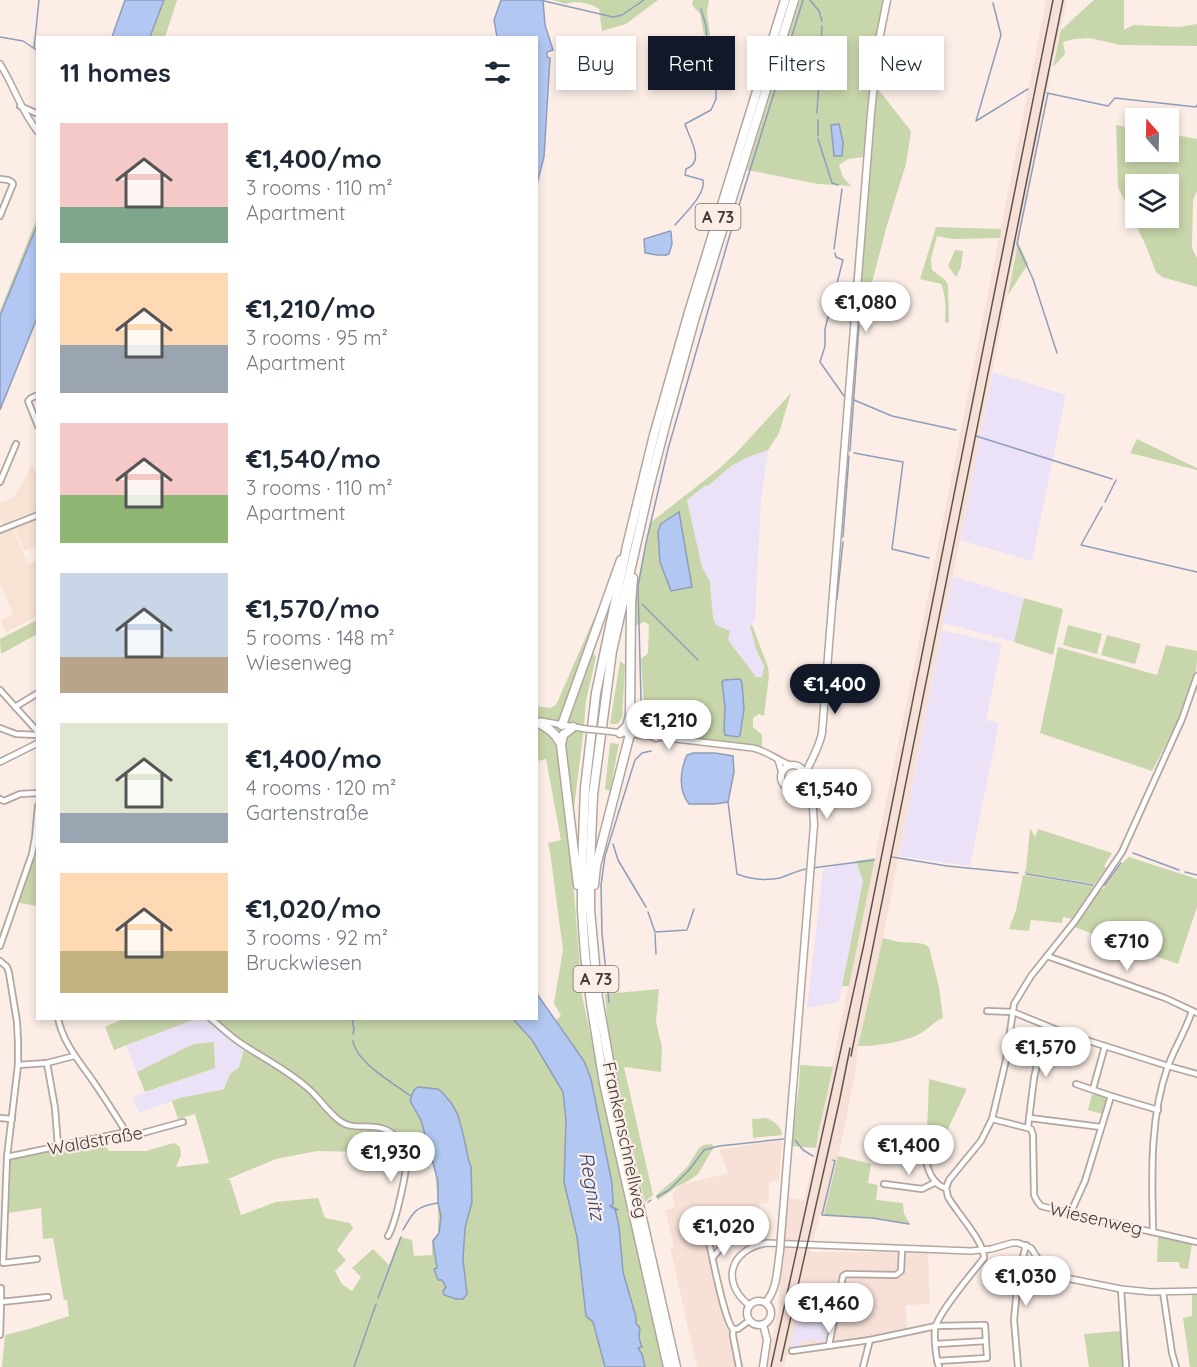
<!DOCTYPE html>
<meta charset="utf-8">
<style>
:root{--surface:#fff;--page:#f2f2f3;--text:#1f2937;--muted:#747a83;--accent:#111827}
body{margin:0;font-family:Quicksand,sans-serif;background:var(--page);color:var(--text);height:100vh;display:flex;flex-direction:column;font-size:22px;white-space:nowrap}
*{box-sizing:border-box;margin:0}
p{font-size:20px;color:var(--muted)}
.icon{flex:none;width:33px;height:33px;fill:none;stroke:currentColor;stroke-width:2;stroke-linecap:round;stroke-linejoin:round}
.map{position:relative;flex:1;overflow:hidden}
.details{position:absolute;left:36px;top:36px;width:502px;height:984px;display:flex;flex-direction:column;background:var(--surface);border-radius:0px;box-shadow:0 3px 9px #0003}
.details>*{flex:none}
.hud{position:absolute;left:556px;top:36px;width:550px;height:54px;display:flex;gap:12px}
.needle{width:39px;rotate:340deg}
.fabs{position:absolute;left:1125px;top:108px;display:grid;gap:12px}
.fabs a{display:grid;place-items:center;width:54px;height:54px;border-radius:0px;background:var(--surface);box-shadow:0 3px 9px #0003;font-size:30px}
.price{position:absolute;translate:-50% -51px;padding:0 14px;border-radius:21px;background:#fff;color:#222;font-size:20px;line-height:39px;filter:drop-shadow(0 2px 3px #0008)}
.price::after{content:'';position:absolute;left:50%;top:36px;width:18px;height:14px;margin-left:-9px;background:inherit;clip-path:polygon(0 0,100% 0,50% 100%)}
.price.on{background:var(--accent);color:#fff}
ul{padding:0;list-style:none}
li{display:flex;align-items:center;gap:18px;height:150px;padding:0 24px}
li span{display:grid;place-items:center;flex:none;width:168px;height:120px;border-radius:0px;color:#555}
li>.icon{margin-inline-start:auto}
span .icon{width:72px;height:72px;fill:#fffc;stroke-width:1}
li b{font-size:26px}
h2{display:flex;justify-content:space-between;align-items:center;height:72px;padding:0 24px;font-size:26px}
.chip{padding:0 21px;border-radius:0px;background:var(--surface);box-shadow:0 3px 9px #0003;font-size:21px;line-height:54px}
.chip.on{background:var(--accent);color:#fff}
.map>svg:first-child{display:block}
.built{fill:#f7e1d7}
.industrial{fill:#ece2f7}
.education{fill:#f8e2d4}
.green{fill:#c8d6ab;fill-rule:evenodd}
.water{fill:#b2c7f1;stroke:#909dba;stroke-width:1.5}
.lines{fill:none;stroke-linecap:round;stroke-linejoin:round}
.stream{stroke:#909dba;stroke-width:1.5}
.minor-casing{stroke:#b3a69f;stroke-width:8}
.tertiary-casing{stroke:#b3a69f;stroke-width:8}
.secondary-casing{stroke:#b3a69f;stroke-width:9}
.motorway-casing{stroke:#b3a69f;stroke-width:11}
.minor{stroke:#fff;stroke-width:4.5}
.tertiary{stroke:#fff;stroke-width:5}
.secondary{stroke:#fff;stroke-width:6}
.motorway{stroke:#fff;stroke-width:8}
.rail{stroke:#5c5552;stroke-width:1.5}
.tertiary-bridge-casing{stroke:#b3a69f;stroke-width:8;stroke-linecap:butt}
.secondary-bridge-casing{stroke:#b3a69f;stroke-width:9;stroke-linecap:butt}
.tertiary-bridge{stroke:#fff;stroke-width:5}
.secondary-bridge{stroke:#fff;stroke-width:6}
.labels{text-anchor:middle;stroke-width:4.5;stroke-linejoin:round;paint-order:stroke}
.shield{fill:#fceee7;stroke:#78706c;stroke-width:1.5}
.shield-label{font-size:16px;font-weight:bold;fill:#403a38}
.street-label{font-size:18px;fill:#403a38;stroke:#fceee7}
.water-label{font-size:20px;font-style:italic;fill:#2e467a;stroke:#fceee7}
</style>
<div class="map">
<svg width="1197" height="1367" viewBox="0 0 1197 1367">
<rect width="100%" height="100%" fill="#fceee7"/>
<g class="built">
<polygon points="1046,0 1067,0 1046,94 960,540 943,623 883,938 858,1046 855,1074 843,1135 824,1215 820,1215 810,1252 928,1252 930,1304 906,1305 907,1332 787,1355 784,1367 766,1367 777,1315 789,1198 804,1200 816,1148 818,1134 914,666"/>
<polygon points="782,1141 779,1179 780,1180 769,1182 769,1202 759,1204 763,1223 743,1228 727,1235 717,1263 743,1367 697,1367 670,1248 674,1247 665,1210 675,1207 672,1193 682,1184 728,1173 719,1150 767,1142"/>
</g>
<g class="industrial">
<polygon points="993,372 1066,395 1032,561 960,540"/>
<polygon points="768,450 761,501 755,621 750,626 756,649 764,666 762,677 756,677 716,625 713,617 710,582 702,567 687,500 706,485 708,486 731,466 748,457"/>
<polygon points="953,576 1024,598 1014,642 943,623"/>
<polygon points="942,630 1002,644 986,720 999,723 970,866 899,856"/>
<polygon points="856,861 863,881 839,1002 807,1008 823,869"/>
<polygon points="195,1018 207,1019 245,1044 239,1067 230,1074 224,1088 221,1090 183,1097 139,1113 133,1097 215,1068 214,1042 193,1044 137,1072 126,1046"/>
<polygon points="803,1287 835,1293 825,1342 812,1339 801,1342 800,1349 790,1349"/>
</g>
<g class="education">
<polygon points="32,465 37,475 37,512 34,511 14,519 13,523 5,526 3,525 0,516 0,503 14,497"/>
<polygon points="37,519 37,545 24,551 15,529"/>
<polygon points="13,529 28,564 37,560 37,616 6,632 1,621 13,614 0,584 0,534"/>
</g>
<g class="green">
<polygon points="164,0 177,0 165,37 150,38"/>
<path d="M552 0H658L626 24 602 31 599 9C591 3 575 0 566 4Z"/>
<polygon points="693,0 709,0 707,13 710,35 704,35 700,14 692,5"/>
<polygon points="800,0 887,0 874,84 911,131 906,164 887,225 862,321 850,315 864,157 848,159 839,165 843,177 851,186 818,184 747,170"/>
<polygon points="1094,0 1124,0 1124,30 1133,25 1180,27 1197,24 1197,46 1120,45 1090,38 1074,39 1063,42 1065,54 1053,67 1061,30"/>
<path d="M1116 125 1135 129 1136 152H1168L1169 134 1197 139V191L1193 200 1192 248 1197 258V287L1162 277 1156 272 1146 246 1118 187ZM1168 184V218H1136V184Z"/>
<polygon points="37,218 37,225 0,316 0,311"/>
<path d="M936 227 1001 229 1000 238 952 239 937 236 931 259 932 270 945 280 948 285 949 323 945 322C946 310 946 295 941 284L920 279Z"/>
<polygon points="1018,242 1028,264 1008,295 1018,243"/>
<polygon points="955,250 963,251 961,267 956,277 948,266"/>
<path d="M791 393 779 433 768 450 748 457 731 466 708 486 706 485 687 500 702 567 710 582 713 617 716 625 730 631 728 640 753 673 756 677H762L764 666 756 649 750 626 752 625 768 667 769 676 764 716 759 714 753 718V727L762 735V749L691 738 697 732C682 727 651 721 644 707L641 659 648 653 649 625 645 622 634 626V601L650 523 720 468 738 451Z"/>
<polygon points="1137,439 1197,468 1197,470 1130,453"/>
<polygon points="1024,598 1063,609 1053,655 1014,642"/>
<polygon points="598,609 594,654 596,657 586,701 583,735 570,840 582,995 626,1202 663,1367 645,1367 642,1354 638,1348 642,1347 636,1324 636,1317 623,1272 619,1226 610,1206 612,1204 612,1183 591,1079 584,1061 556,1020 561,1016 554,1003 563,950 550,852 548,843 561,840 546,759 537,761 537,706 551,708 556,705"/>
<polygon points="37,620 37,634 1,654 0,639"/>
<polygon points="1068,625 1102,634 1097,654 1063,645"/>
<polygon points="1107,635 1141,644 1135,664 1101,655"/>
<path d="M1166 645 1197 651C1197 658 1197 664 1196 670 1187 705 1169 739 1152 771L1040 733 1058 647 1157 675Z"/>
<polygon points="620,661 625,665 622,717 618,724 610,724"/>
<polygon points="610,743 619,744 610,791 605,789"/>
<polygon points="1030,828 1035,837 1038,829 1112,853 1104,866 1106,868 1095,884 1024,873 1026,869"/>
<polygon points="1129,857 1197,879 1197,907 1178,964 1074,927 1098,892 1105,887 1124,861"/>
<polygon points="36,858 38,860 37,906 19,903 33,859"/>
<polygon points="875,858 849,986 842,986 863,881 856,861"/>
<polygon points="1023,875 1094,886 1072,919 1063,917 1062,923 1031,920 1029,931 1009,929 1016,910"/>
<path d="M883 938C888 939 893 941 899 942 909 943 920 941 929 947L939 987 943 1018C935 1021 930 1027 923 1032 910 1041 874 1047 858 1046Z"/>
<path d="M659 989 656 1022 662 1047 661 1072 624 1067 653 1195 645 1202C630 1133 609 1064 605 994Z"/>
<polygon points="125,1018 195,1018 195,1019 114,1050 105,1027"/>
<path d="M207 1019H513L532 1040 563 1092 566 1120 564 1182 577 1237 586 1316 593 1322 605 1367H2L5 1335 29 1329 69 1316 67 1300H64L53 1238 43 1239 41 1208 8 1213 10 1160 100 1140 109 1151H146L174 1143 180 1147 181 1155 176 1167 209 1163 195 1114 178 1119 172 1101 183 1097 221 1090 224 1089 230 1074 239 1067 245 1045ZM418 1087 458 1115 464 1138 469 1162 471 1166 472 1202 465 1228 463 1260 467 1293 466 1296 443 1291 446 1287 445 1285 437 1268 433 1241 439 1233 441 1216 438 1203V1181L421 1120 413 1108 411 1096 414 1091ZM410 1136 417 1148 429 1151 435 1170 438 1206V1234L432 1240V1255L414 1256 412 1240 400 1237 389 1265 373 1249 352 1268 361 1277 352 1291 342 1284 335 1271 346 1260 337 1250 353 1228 350 1223 325 1218 318 1198 276 1202 241 1215 230 1180H228V1179L276 1159 317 1151 361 1152 390 1156 405 1153 400 1139Z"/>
<polygon points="214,1042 215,1068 145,1092 137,1072 193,1044"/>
<polygon points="800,1065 833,1067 818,1134 816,1148 791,1146 799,1086"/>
<polygon points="929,1079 967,1089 936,1154 926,1159"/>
<polygon points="1095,1092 1107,1097 1102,1114 1088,1110 1092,1094 1094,1095"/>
<path d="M766 1118C774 1121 782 1127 782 1135L753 1138 752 1119Z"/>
<polygon points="712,1144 714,1147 698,1174 688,1181 678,1186 658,1200 656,1195 674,1180 688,1166 699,1148 704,1145"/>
<polygon points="838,1156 871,1164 868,1183 878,1185 876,1200 903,1203 904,1214 909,1222 909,1224 872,1218 824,1215"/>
<polygon points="1158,1236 1192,1244 1188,1269 1180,1268 1179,1262 1157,1262"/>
<polygon points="1197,1294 1197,1367 1190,1367 1183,1318 1192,1316 1192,1295"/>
<polygon points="1121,1331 1124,1367 1089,1367 1084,1334"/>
</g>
<g class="water">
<polygon points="125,0 164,0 150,37 112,37"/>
<polygon points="501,0 543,0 545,25 553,50 547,52 547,57 550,58 544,157 537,184 537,38 497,37 494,20"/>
<polygon points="839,124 843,142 842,156 834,156 831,125"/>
<polygon points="37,225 37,318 0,410 0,316"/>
<path d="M670 231 671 232 672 244 669 254C663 257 653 254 645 253L644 239Z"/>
<polygon points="679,512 692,587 671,591 660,562 658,532 661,524"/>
<polygon points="739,679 741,680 742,684 744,709 740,735 738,737 725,735 724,730 725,708 722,682 724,680"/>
<path d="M693 753H715L733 756 734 772 728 802 715 804H689C678 790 680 770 687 755Z"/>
<path d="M537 994 584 1061 591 1079 612 1183 613 1204 610 1206 615 1209 619 1226 623 1272 636 1317V1324C641 1327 640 1330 639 1336 639 1339 641 1344 642 1347L638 1348 642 1354 645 1367H605L593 1322 586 1316 577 1237 564 1182 566 1120 563 1092 532 1040 513 1019 537 1018Z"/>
<polygon points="418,1087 438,1089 442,1092 452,1104 458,1115 464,1138 469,1162 471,1166 472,1202 465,1228 463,1260 467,1294 463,1299 456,1299 444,1295 443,1291 446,1287 442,1280 438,1280 434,1269 437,1268 433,1241 439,1233 441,1216 438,1203 438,1181 421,1120 410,1101 414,1090"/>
</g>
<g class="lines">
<g class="stream">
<polyline points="540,0 613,17 622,15 644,0"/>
<polyline points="810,0 819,11 822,21"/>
<polyline points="993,3 1001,35 976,121 1028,89"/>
<polyline points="0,37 23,41 38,51"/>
<polyline points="34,48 39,0"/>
<polyline points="1047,93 1108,106 1115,98 1196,107 1197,105"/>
<polyline points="1048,93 1017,244 1033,279 1057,353"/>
<polyline points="817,113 822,26"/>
<polyline points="818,136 818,120"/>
<polyline points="818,139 832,183 838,185"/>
<path d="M675 225C684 214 706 195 703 180L685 175 686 169C706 162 689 138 685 124L711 110 716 99V84L708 50 706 26 701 9"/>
<polyline points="834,249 842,189"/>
<polyline points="835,253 836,257 843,260 825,329 825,346 820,362 844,396"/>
<polyline points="854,400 892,416 956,430"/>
<polyline points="976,436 1112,479"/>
<polyline points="850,451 859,326"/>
<polyline points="854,453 903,462 892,549 929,558"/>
<polyline points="1105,502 1116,480"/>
<polyline points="1102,507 1081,545 1197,572"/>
<polyline points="843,537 849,456"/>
<polyline points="837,599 843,542"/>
<polyline points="642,604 698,660"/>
<path d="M657 727 656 722C643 714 642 713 641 699L638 586 646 543 668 449 731 231 803 0"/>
<path d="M728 802 737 874C750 879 765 881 780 878 789 875 798 870 807 869"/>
<polyline points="613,844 618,860 646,907"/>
<polyline points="1133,853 1179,870"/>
<polyline points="892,857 947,866 1018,873"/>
<polyline points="812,868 874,860"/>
<polyline points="1185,872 1197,875"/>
<polyline points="1026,874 1093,885"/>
<polyline points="1102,886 1105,885 1121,863"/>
<polyline points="648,912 655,932 687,930 694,909"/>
<polyline points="655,934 656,954"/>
<polyline points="609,1002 602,933 601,885 605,856 635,760 642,753 651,751"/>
<polyline points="352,1018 354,1029 353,1034"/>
<path d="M353 1041C356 1062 394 1084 411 1096"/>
<polyline points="795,1140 803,1150 813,1156"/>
<polyline points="833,1160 835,1161 822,1215 872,1218 909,1224"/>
<polyline points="657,1197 669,1190 689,1170 704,1150 719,1146 784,1139"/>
<polyline points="648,1202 651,1200"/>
<polyline points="611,1206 618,1210"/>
<path d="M403 1230C413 1212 416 1206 438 1203"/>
<polyline points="378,1298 401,1237"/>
<polyline points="354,1367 376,1304"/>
</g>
<g class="minor-casing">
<g id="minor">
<polyline points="20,106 38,114"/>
<polyline points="0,179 8,180 12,182 13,184 0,216"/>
<polyline points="38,395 31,398 28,401 38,426"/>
<polyline points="0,482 16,444"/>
<polyline points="0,530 38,515"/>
<polyline points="0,690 38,732"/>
<polyline points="15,707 38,693"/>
<polyline points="0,728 16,734 38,735"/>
<polyline points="0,799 4,801 20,794 38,793"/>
<polyline points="0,946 32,854 35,838 38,806"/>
<polyline points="1047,956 1165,998 1197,1013"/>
<polyline points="0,961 7,967 9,973 17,1022 18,1042 18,1065 7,1157 3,1263 37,1259"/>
<polyline points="987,1011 1013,1012 1067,1034 1168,1066 1197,1074"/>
<path d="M58 1018C63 1044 81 1063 95 1084 106 1100 116 1116 126 1132"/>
<path d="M210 1018C221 1027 231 1037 242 1044 263 1058 285 1069 304 1085 318 1095 326 1111 340 1121 353 1131 369 1123 384 1129 393 1132 403 1142 406 1151 410 1163 395 1225 388 1236"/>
<polyline points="47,1063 55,1108 58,1146"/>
<polyline points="18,1065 47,1063 74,1056"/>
<polyline points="1076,1084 1111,1096 1158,1110"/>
<polyline points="1093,1089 1105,1046"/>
<polyline points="0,1118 12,1119"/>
<polyline points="1030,1118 1101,1127"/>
<polyline points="992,1119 1031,1129 1033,1135 1034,1195 1037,1201 1041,1206 1060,1211 1197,1242"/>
<polyline points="1028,1127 1034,1078 1046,1026"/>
<polyline points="7,1157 126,1132 127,1134 132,1136 183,1122"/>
<path d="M927 1165C930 1175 936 1186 946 1188"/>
<polyline points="884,1184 922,1189 936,1182"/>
<polyline points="1070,1214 1085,1181 1111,1096"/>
<path d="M1153 1232C1152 1178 1149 1119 1168 1066 1175 1047 1186 1030 1192 1011"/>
<path d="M708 1238C712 1254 724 1320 733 1329V1336L739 1367"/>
<polyline points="709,1243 714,1239 717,1239 721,1242 721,1248 713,1257"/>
<polyline points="0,1288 1,1288 1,1302"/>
<polyline points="1121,1289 1126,1367"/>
<polyline points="1163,1292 1172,1353 1176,1367"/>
<polyline points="733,1329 738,1329 750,1320"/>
<polyline points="0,1335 1,1302 48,1297"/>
<polyline points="936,1344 986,1341"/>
<polyline points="829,1345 843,1276 846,1274 896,1275 901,1271 902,1249"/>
<polyline points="792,1351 870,1340 936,1326 985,1325 987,1358 937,1361"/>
<polyline points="863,1367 870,1340"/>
<path d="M939 1367C936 1358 934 1339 935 1329 937 1314 973 1272 984 1258 984 1241 957 1213 948 1197L946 1188 949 1180 981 1141 992 1119 1006 1060 1014 1004 1031 976 1075 921 1122 852 1182 719 1197 676"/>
<polyline points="1018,1367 1014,1320 1018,1278 1026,1245"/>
</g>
</g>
<g class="tertiary-casing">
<g id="tertiary">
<path d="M0 64C14 86 21 111 38 132"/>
<polyline points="541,721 586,729"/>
<path d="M606 731 753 748C767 751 777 760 790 765"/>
<polyline points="778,760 782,773"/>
<polyline points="0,762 38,743"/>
<path d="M749 1305C720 1282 730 1249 767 1243L971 1251 991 1249 1012 1243H1018L1031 1248 1045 1270 1056 1276 1121 1289 1151 1292 1197 1291"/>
</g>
</g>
<g class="secondary-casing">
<g id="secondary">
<circle cx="793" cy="777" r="12"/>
<path d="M805 775C810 761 819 749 822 733L871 113 878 45 887 0"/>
<polyline points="781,1237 814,825 813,808 804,782"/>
<circle cx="759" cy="1313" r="12"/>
<path d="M766 1302C778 1288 777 1268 780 1251"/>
<polyline points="763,1367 767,1340 763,1324"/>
</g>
</g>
<g class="motorway-casing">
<g id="motorway">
<polyline points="630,716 640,729 656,737"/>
<path d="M537 722C548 728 556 733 561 744"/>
<polyline points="562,725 621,560"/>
<polyline points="573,727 563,735 561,745 578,885"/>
<polyline points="620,733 627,726 630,716 631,603 633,578"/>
<polyline points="594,885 596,866 630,734"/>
<polyline points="668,1367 604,1083 591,1003 585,955 582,911 582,868 585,788 596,693 627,546 654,435 689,312 785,0"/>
<polyline points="676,1367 619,1117 598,999 590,909 590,867 593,795 612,651 649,488 666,422 695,317 794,0"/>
</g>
</g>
<use href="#minor" class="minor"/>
<use href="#tertiary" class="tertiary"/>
<use href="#secondary" class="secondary"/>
<use href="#motorway" class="motorway"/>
<g class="rail">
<polyline points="851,1056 1063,0"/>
<polyline points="781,1361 839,1103 850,1048"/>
<polyline points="771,1367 864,944 1053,0"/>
</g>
<g class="tertiary-bridge-casing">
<polyline id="tertiary-bridge" points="586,729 606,731"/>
</g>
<g class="secondary-bridge-casing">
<polyline id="secondary-bridge" points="780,1251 781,1237"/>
</g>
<use href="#tertiary-bridge" class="tertiary-bridge"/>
<use href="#secondary-bridge" class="secondary-bridge"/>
</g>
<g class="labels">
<g class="shield">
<rect x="695.5" y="204" width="45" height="26" rx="4.5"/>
<rect x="573.5" y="966" width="45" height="26" rx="4.5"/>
</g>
<g class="shield-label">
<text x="718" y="223">A 73</text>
<text x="596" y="985">A 73</text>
</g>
<g class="street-label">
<text transform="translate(625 1140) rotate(78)" y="6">Frankenschnellweg</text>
<text transform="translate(95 1141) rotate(-10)" y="6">Waldstraße</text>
<text transform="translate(1096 1219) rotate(13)" y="6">Wiesenweg</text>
</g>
<g class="water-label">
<text transform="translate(592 1186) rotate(80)" y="7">Regnitz</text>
</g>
</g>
</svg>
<div class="fabs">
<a><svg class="needle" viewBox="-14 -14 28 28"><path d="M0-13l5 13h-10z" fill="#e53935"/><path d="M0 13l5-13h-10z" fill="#747a83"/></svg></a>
<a><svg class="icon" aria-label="layers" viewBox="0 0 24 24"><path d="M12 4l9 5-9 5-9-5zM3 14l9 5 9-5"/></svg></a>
</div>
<b class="price" style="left:866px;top:333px">€1,080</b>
<b class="price on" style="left:835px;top:715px">€1,400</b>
<b class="price" style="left:669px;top:751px">€1,210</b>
<b class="price" style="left:827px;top:820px">€1,540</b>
<b class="price" style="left:1127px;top:972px">€710</b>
<b class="price" style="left:1046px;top:1078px">€1,570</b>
<b class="price" style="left:909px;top:1176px">€1,400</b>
<b class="price" style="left:391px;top:1183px">€1,930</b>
<b class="price" style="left:724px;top:1257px">€1,020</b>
<b class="price" style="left:1026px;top:1307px">€1,030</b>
<b class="price" style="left:829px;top:1334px">€1,460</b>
<div class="hud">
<a class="chip">Buy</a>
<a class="chip on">Rent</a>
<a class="chip">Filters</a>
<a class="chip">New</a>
</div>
<section class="details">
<h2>11 homes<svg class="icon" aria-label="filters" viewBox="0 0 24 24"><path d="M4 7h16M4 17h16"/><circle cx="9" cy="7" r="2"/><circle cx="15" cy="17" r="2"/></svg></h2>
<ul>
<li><span style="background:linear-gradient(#f6c9c9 70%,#7fa58c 0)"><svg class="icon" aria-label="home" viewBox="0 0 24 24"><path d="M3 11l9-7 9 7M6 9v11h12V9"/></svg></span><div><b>€1,400/mo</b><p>3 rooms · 110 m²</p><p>Apartment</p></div></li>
<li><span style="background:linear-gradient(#ffd9b3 60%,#9aa5b1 0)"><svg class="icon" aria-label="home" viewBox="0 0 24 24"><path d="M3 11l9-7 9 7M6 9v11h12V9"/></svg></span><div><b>€1,210/mo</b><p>3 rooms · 95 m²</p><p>Apartment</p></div></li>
<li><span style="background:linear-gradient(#f6c9c9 60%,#8fb573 0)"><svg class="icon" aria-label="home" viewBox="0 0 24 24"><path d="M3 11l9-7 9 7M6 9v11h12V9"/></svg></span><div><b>€1,540/mo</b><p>3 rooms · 110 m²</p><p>Apartment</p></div></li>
<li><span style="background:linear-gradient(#c9d6e8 70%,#b9a48a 0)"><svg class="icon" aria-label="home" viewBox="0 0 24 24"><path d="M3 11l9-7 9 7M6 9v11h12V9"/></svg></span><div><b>€1,570/mo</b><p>5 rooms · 148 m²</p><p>Wiesenweg</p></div></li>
<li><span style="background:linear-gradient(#dfe7d0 75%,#9aa5b1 0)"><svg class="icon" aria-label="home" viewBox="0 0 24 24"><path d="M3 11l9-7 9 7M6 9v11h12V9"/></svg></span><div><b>€1,400/mo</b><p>4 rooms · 120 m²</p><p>Gartenstraße</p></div></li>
<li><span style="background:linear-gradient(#ffd9b3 65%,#c2b280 0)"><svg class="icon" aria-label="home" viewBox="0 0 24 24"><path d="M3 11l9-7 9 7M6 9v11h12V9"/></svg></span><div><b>€1,020/mo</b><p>3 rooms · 92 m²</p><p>Bruckwiesen</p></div></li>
</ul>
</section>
</div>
